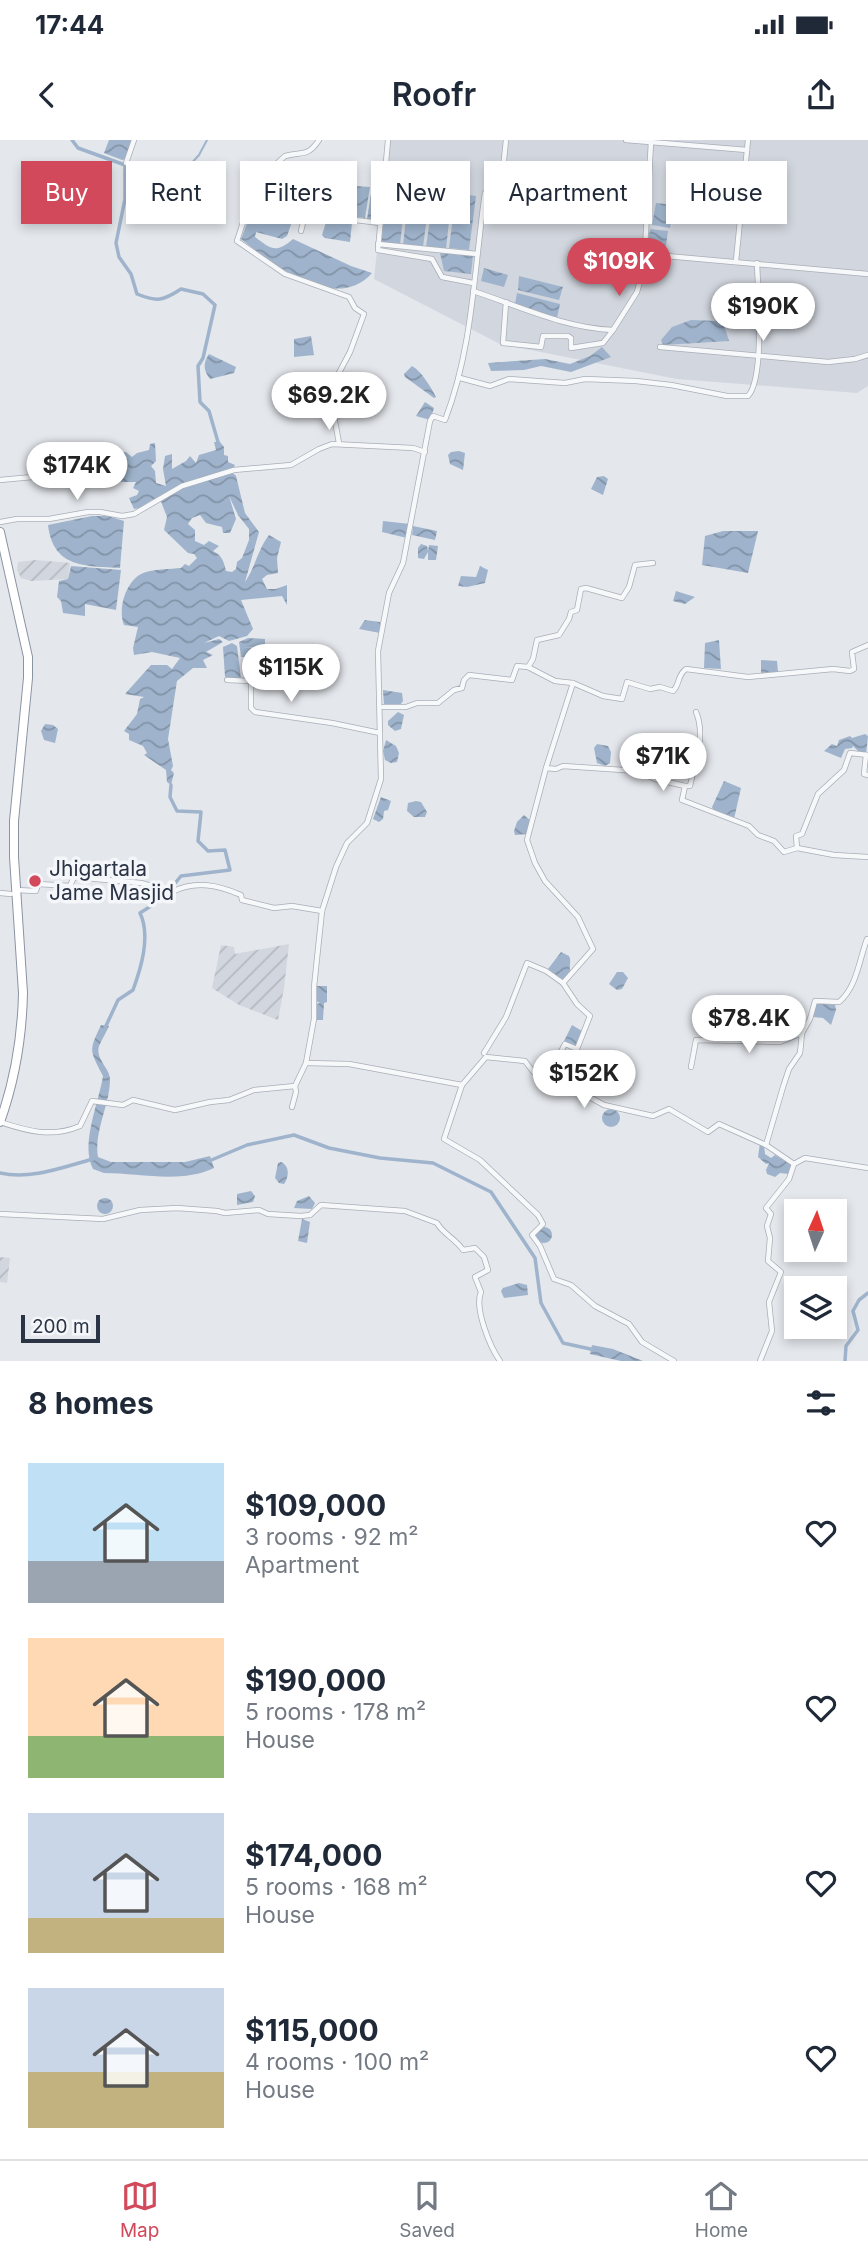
<!DOCTYPE html>
<meta charset="utf-8">
<style>
:root{--surface:#fff;--page:#f6f6f7;--text:#1f2937;--muted:#747a83;--line:#e0e1e3;--accent:#d1495b}
body{margin:0;font-family:Inter,sans-serif;background:var(--page);color:var(--text);height:100vh;display:flex;flex-direction:column;font-size:26px;white-space:nowrap}
*{box-sizing:border-box;margin:0}
p{font-size:23px;color:var(--muted)}
.icon{flex:none;width:38px;height:38px;fill:none;stroke:currentColor;stroke-width:2;stroke-linecap:round;stroke-linejoin:round}
.map{position:relative;height:1221px;overflow:hidden}
.side{display:flex;flex-direction:column;background:var(--surface);flex:1}
.side>*{flex:none}
.guide{position:absolute;left:21px;top:21px;width:826px;height:63px;display:flex;gap:14px}
.needle{width:46px;rotate:3deg}
.controls{position:absolute;left:784px;top:1059px;display:grid;gap:14px}
.controls a{display:grid;place-items:center;width:63px;height:63px;border-radius:0px;background:var(--surface);box-shadow:0 4px 10px #0003;font-size:35px}
.scale{position:absolute;left:21px;bottom:18px;width:79px;box-sizing:border-box;padding-left:7px;border:4px solid #2b3445;border-top:0;font-size:19px;line-height:24px;white-space:nowrap;color:#2b3445;-webkit-text-stroke:5px #f4f6f9;paint-order:stroke}
.price{position:absolute;translate:-50% -60px;padding:0 16px;border-radius:24px;background:#fff;color:#222;font-size:23px;line-height:46px;filter:drop-shadow(0 2px 4px #0008)}
.price::after{content:'';position:absolute;left:50%;top:42px;width:21px;height:16px;margin-left:-10px;background:inherit;clip-path:polygon(0 0,100% 0,50% 100%)}
.price.on{background:var(--accent);color:#fff}
ul{padding:0;list-style:none}
li{display:flex;align-items:center;gap:21px;height:175px;padding:0 28px}
li span{display:grid;place-items:center;flex:none;width:196px;height:140px;border-radius:0px;color:#555}
li>.icon{margin-inline-start:auto}
span .icon{width:84px;height:84px;fill:#fffc;stroke-width:1}
li b{font-size:30px}
h2{display:flex;justify-content:space-between;align-items:center;height:84px;padding:0 28px;font-size:30px}
.tag{padding:0 24px;border-radius:0px;background:var(--surface);box-shadow:0 4px 10px #0003;font-size:24px;line-height:63px}
.tag.on{background:var(--accent);color:#fff}
.status{display:flex;justify-content:space-between;align-items:center;height:49px;padding:0 35px;background:var(--surface);direction:ltr}
.status svg{height:19px;fill:currentColor}
header{display:flex;justify-content:space-between;align-items:center;height:91px;padding:0 28px;background:var(--surface);font-size:32px;font-weight:600}
.tabs{display:flex;justify-content:space-around;align-items:center;height:98px;border-top:2px solid var(--line);background:var(--surface);font-size:19px;color:var(--muted)}
.tabs a{display:grid;justify-items:center;gap:4px}
.tabs .on{color:var(--accent)}
.map>svg:first-child{display:block}
.built{fill:#d2d6de}
.industrial{fill:url(#industrial-furrows)}
.water{fill:url(#water-waves);fill-rule:evenodd}
.lines{fill:none;stroke-linecap:round;stroke-linejoin:round}
.stream{stroke:#9fb4cc;stroke-width:2}
.canal{stroke:#9fb4cc;stroke-width:3.5}
.minor-casing{stroke:#a9aeb7;stroke-width:6}
.highway-casing{stroke:#8b94a3;stroke-width:10}
.minor{stroke:#f7f8fa;stroke-width:4.5}
.highway{stroke:#fff;stroke-width:8}
.poi-dot{fill:#d1495b;stroke:#f4f6f9;stroke-width:2.5}
.labels{text-anchor:middle;stroke-width:7;stroke-linejoin:round;paint-order:stroke}
.poi-label{font-size:21px;fill:#2b3445;stroke:#f4f6f9;text-anchor:start}
</style>
<div class="status"><b>17:44</b><svg viewBox="0 0 49 12"><path d="M0 12V9h3v3zM5 12V6h3v6zM10 12V3h3v9zM15 12V0h3v12zM26 1h20v11H26zM47 4h2v5h-2z"/></svg></div>
<header><svg class="icon" aria-label="back" viewBox="0 0 24 24"><path d="M15 5l-7 7 7 7"/></svg>Roofr<svg class="icon" aria-label="share" viewBox="0 0 24 24"><path d="M12 15V3M7 8l5-5 5 5M5 13v7h14v-7"/></svg></header>
<div class="map">
<svg width="868" height="1221" viewBox="0 0 868 1221">
<defs>
<pattern id="industrial-furrows" width="10" height="10" patternUnits="userSpaceOnUse" patternTransform="scale(1.75)"><rect width="10" height="10" fill="#d2d6de"/><path d="M-1 1l2-2M0 10L10 0M9 11l2-2" fill="none" stroke="#b4b8c0"/></pattern>
<pattern id="water-waves" width="16" height="10" patternUnits="userSpaceOnUse" patternTransform="scale(1.75)"><rect width="16" height="10" fill="#9fb4cc"/><path d="M0 5q4-4 8 0t8 0" fill="none" stroke="#8293a7"/></pattern>
</defs>
<rect width="100%" height="100%" fill="#e4e7ec"/>
<polygon class="built" points="389,0 868,0 868,246 857,253 677,239 500,204 374,139"/>
<g class="industrial">
<polygon points="36,420 70,423 68,439 31,441 21,438 17,430 18,422"/>
<polygon points="289,804 284,848 278,880 239,865 212,848 221,805 234,807 235,814"/>
<polygon points="0,1117 10,1118 7,1143 0,1142"/>
</g>
<g class="water">
<polygon points="109,0 132,0 126,19 122,20 104,13"/>
<polygon points="280,41 370,47 365,78 275,68"/>
<polygon points="372,47 381,48 378,80 367,79"/>
<polygon points="388,49 406,50 400,105 381,103"/>
<polygon points="409,50 430,53 423,107 403,106"/>
<polygon points="434,52 452,54 446,109 426,107"/>
<polygon points="456,53 476,56 469,110 449,108"/>
<polygon points="656,63 674,65 670,88 652,85"/>
<path d="M253 67 293 79 287 96 282 99 256 92 255 97C271 109 276 114 293 99L351 126 372 133C336 174 272 124 241 99Z"/>
<polygon points="327,79 352,83 350,102 325,98 322,95"/>
<polygon points="650,89 668,91 665,113 647,111"/>
<polygon points="440,113 473,116 471,134 444,131"/>
<polygon points="484,128 508,135 504,147 481,141"/>
<polygon points="519,136 563,147 559,160 518,150"/>
<polygon points="517,153 560,164 557,178 522,169 515,164"/>
<polygon points="691,180 719,181 724,185 729,201 663,205 661,200 672,187"/>
<polygon points="311,196 314,215 294,217 294,199"/>
<polygon points="602,207 611,217 571,232 541,226 524,230 491,231 488,223 545,219 570,224 590,216"/>
<path d="M209 214 236 227 234 233 210 239C203 230 203 223 209 214Z"/>
<path d="M412 226C422 232 430 246 436 257L434 258 405 237 404 234Z"/>
<polygon points="425,262 434,268 430,280 416,276"/>
<path d="M214 302H220L224 307V315L228 316V322L235 325 232 332 236 336 245 373 259 392 245 442C255 428 258 409 269 395L281 402 277 418 278 433 267 435 262 439 267 449H276L287 445V465L282 456 241 460 253 489 247 496 229 501 219 496 204 503 219 499 223 502 206 512 213 515 203 520 207 528H193L177 541 168 599 173 626 171 630 174 633 171 645 167 642 166 630 144 615 147 613 143 606 129 600V594L124 591 137 574 140 559 144 557 125 554 151 525H167L172 529 180 518 152 512 134 515 133 508 138 487 124 485C117 468 127 437 146 432 157 429 170 429 181 428L185 424 189 426 197 418 194 414 188 413 164 390 167 377 160 359C150 357 144 369 134 369L129 358 137 355 139 351 133 348 136 342H119L114 330H118L125 325 127 317 121 316 120 312H126L132 317 137 313 149 310 150 304 155 303 156 321 151 326 155 331 156 343 166 346 163 329 165 316 172 314V329L186 321 190 316 196 323 199 315 216 310ZM229 356 238 375 249 389V400L242 418 237 422 236 429 232 432 226 431C224 422 222 415 213 411L219 406 209 401 204 405 195 401V390L188 384 192 378 200 375 206 383 222 387 223 393H230L236 379Z"/>
<polygon points="459,311 465,313 463,330 450,324 448,315 451,312"/>
<polygon points="604,336 608,339 603,355 591,349 597,337"/>
<path d="M92 376H108L124 381 120 428C85 426 53 428 48 385Z"/>
<polygon points="383,381 410,384 407,398 382,392"/>
<polygon points="413,386 437,391 435,400 412,395"/>
<polygon points="723,391 758,391 748,433 702,425 705,396"/>
<polygon points="421,404 427,406 428,411 429,405 438,406 436,420 428,420 428,412 424,419 418,418 418,408"/>
<polygon points="71,426 121,430 116,470 85,464 85,476 63,473 61,461 57,457 59,441 68,439"/>
<polygon points="480,426 488,430 485,443 467,447 458,446 461,436 476,437"/>
<polygon points="676,451 695,457 685,464 673,461"/>
<polygon points="365,480 380,482 380,493 359,489"/>
<polygon points="248,498 265,499 265,508 243,507 264,509 265,518 241,517 239,502"/>
<polygon points="719,500 721,529 704,528 705,503"/>
<polygon points="232,503 237,506 241,539 225,537 223,507"/>
<polygon points="273,508 289,512 284,518 267,518 266,509"/>
<polygon points="761,520 777,521 778,532 761,533"/>
<polygon points="383,550 402,553 403,561 400,565 384,565"/>
<polygon points="398,572 404,575 401,589 395,591 388,585 388,581"/>
<polygon points="45,584 53,585 58,589 55,603 44,600 41,591"/>
<polygon points="865,594 868,596 866,614 860,613 853,606 852,608 845,609 841,618 824,611 832,604 837,606 839,600 850,596 852,598"/>
<polygon points="386,600 396,606 399,613 397,622 391,623 385,620 383,611"/>
<polygon points="597,604 608,606 611,612 610,623 605,626 597,623 594,608"/>
<polygon points="724,641 741,648 734,679 714,672 712,667"/>
<polygon points="381,657 391,661 388,670 384,671 383,679 379,682 373,679"/>
<polygon points="416,661 421,662 427,672 425,677 414,677 407,671 408,663"/>
<polygon points="524,675 531,681 527,694 515,695 514,691 517,682"/>
<path d="M561 812 569 816C572 821 568 827 571 833L563 841 548 829Z"/>
<polygon points="617,832 623,832 628,838 622,849 617,850 609,844"/>
<polygon points="316,846 327,846 327,862 324,863 323,880 316,880 316,864 320,863 316,861"/>
<polygon points="816,862 835,865 836,870 831,885 823,878 813,877"/>
<path d="M101 885 109 886C106 893 102 899 99 906 95 920 111 928 110 941 109 967 94 991 98 1017L111 1022H185L210 1016 214 1028C181 1044 139 1033 104 1033L93 1029C80 1004 99 962 103 936 90 910 88 912 101 885Z"/>
<polygon points="572,885 582,891 577,908 564,901"/>
<circle cx="611" cy="978" r="9"/>
<polygon points="760,1003 764,1005 765,1014 771,1018 775,1015 792,1025 789,1034 780,1033 775,1037 767,1034 766,1030 769,1023 766,1024 758,1017"/>
<path d="M281 1022C290 1026 289 1037 284 1044L279 1043 275 1038 278 1023Z"/>
<polygon points="251,1051 255,1056 253,1062 237,1065 237,1054"/>
<polygon points="309,1056 315,1063 312,1069 294,1068 297,1061"/>
<circle cx="105" cy="1066" r="8"/>
<polygon points="302,1079 310,1082 307,1103 298,1101"/>
<circle cx="544" cy="1095" r="8"/>
<polygon points="519,1143 527,1145 528,1155 504,1158 501,1151 503,1148"/>
<polygon points="592,1205 613,1209 643,1221 621,1221 590,1214"/>
</g>
<g class="lines">
<path class="stream" d="M125 25C143 29 160 37 177 39L199 15 207 0"/>
<g class="canal">
<path d="M72 0 78 8 125 25V59L116 103 119 117 131 134 137 154C157 162 163 161 181 149L203 154 215 165 203 218 198 226 200 262 209 271 218 302"/>
<path d="M105 888 118 860 133 850C141 828 151 796 140 773L162 759 181 736 230 730 225 710 208 711 198 701 201 672 177 671 170 657 171 645"/>
<polyline points="209,1021 247,1005 294,995 329,1008 380,1018 433,1023 491,1052 535,1118 541,1163 563,1203 595,1210"/>
<path d="M0 1033C31 1040 63 1027 93 1019"/>
<polyline points="845,1221 846,1206 858,1190 853,1171 859,1160 868,1153"/>
</g>
<g class="minor-casing">
<g id="minor">
<path d="M319 0C307 18 302 11 285 16 254 42 249 64 237 101L285 134 349 157 355 168 364 174 350 212 332 246 331 260 339 303"/>
<polyline points="388,0 378,110 432,119 442,137 473,143"/>
<polyline points="626,0 747,10"/>
<polyline points="126,23 134,0"/>
<polyline points="301,91 305,74 380,83"/>
<polyline points="378,104 477,114"/>
<polyline points="644,114 868,134"/>
<polyline points="736,121 748,0"/>
<path d="M473 151C519 166 564 188 613 190L637 152 644 126 651 2"/>
<polyline points="506,162 503,203 541,207 543,196 568,196 571,198 571,208 603,203 613,190"/>
<polyline points="660,207 828,222 855,219 868,215"/>
<path d="M460 238 490 246 509 239 565 243 585 239 636 241 671 245 727 256H748C765 238 758 150 757 123"/>
<polyline points="0,340 65,334 82,328"/>
<polyline points="0,382 17,379 49,379 88,372 100,372 122,376 134,374 182,346 234,330 291,325 319,309 332,304 413,308 425,312"/>
<polyline points="528,527 533,519 537,500 559,495 569,479 571,472 577,470 581,449 586,448 622,458 629,447 635,425 653,423"/>
<polyline points="227,540 251,541 251,568 255,572 332,583 380,593"/>
<polyline points="573,543 546,628 556,629 563,626 638,631 655,639 685,646 682,660 749,686 758,695 774,701 784,712 797,708 834,715 868,717"/>
<path d="M383 567H406L417 563H438L454 550 462 548 464 540 469 535 512 540 517 526 528 527 555 541 573 543 603 556 622 559 627 542 650 549 660 547 673 551C680 545 677 535 686 529L748 537 833 529 850 531 854 529 852 512 868 505"/>
<polyline points="866,615 864,634 868,635"/>
<path d="M685 646H690C695 622 706 595 696 572"/>
<polyline points="797,708 796,696 802,694 818,654 844,630 850,613 868,615"/>
<path d="M16 750 36 751 38 744 70 746 74 737 141 743 172 752C195 740 218 745 241 755L242 760 274 768 292 766 322 771 336 727 347 703 367 683 381 639 378 511 389 453 403 423 430 281 433 276 445 280C473 208 474 129 485 53L501 49 506 0"/>
<polyline points="0,753 11,754"/>
<polyline points="484,913 506,877 527,823 546,831 563,843 593,809 578,777 545,741 535,723 527,700 546,628"/>
<polyline points="559,915 565,904 577,909 590,876 577,864 563,843"/>
<path d="M306 923 349 924 462 945 486 917 525 921C533 932 542 944 556 947L562 942 604 965 653 976 669 969 708 992 719 984 766 1005 794 1024 805 1018 868 1028"/>
<polyline points="691,927 696,900 780,902 802,893"/>
<polyline points="462,945 444,999 480,1020 538,1075 543,1084 532,1095 540,1106 554,1139 571,1145 595,1166 629,1184 642,1202 674,1221"/>
<polyline points="292,967 296,952 295,946"/>
<path d="M0 982C27 991 52 998 80 986L92 961 123 965 133 960 175 970 210 962 229 960 254 950 295 946 306 923 314 879V847L322 771"/>
<path d="M766 1005 783 947 789 929 800 913 802 893 810 879 815 861 839 862C857 847 859 820 867 799"/>
<path d="M0 1074 103 1079 140 1070 177 1068 217 1071 225 1073 259 1070 268 1074 301 1076 310 1075 321 1065 405 1071 437 1083C443 1094 456 1099 463 1110L475 1108 484 1117 488 1130 475 1137 481 1152C474 1168 490 1207 500 1221"/>
<polyline points="760,1221 772,1191 769,1162 781,1132 768,1121 770,1098 767,1086 771,1074 766,1068 789,1039 794,1024"/>
</g>
</g>
<g class="highway-casing">
<path id="highway" d="M0 392 28 517V538L14 681V717L23 853C22 898 15 940 0 982"/>
</g>
<use href="#minor" class="minor"/>
<use href="#highway" class="highway"/>
</g>
<circle class="poi-dot" cx="35" cy="741" r="7"/>
<g class="labels">
<g class="poi-label">
<text x="49" y="736">Jhigartala<tspan x="49" dy="24">Jame Masjid</tspan></text>
</g>
</g>
</svg>
<div class="controls">
<a><svg class="needle" viewBox="-14 -14 28 28"><path d="M0-13l5 13h-10z" fill="#e53935"/><path d="M0 13l5-13h-10z" fill="#747a83"/></svg></a>
<a><svg class="icon" aria-label="layers" viewBox="0 0 24 24"><path d="M12 4l9 5-9 5-9-5zM3 14l9 5 9-5"/></svg></a>
</div>
<div class="scale">200 m</div>
<b class="price on" style="left:619px;top:158px">$109K</b>
<b class="price" style="left:763px;top:203px">$190K</b>
<b class="price" style="left:329px;top:292px">$69.2K</b>
<b class="price" style="left:77px;top:362px">$174K</b>
<b class="price" style="left:291px;top:564px">$115K</b>
<b class="price" style="left:663px;top:653px">$71K</b>
<b class="price" style="left:749px;top:915px">$78.4K</b>
<b class="price" style="left:584px;top:970px">$152K</b>
<div class="guide">
<a class="tag on">Buy</a>
<a class="tag">Rent</a>
<a class="tag">Filters</a>
<a class="tag">New</a>
<a class="tag">Apartment</a>
<a class="tag">House</a>
</div>
</div>
<section class="side">
<h2>8 homes<svg class="icon" aria-label="filters" viewBox="0 0 24 24"><path d="M4 7h16M4 17h16"/><circle cx="9" cy="7" r="2"/><circle cx="15" cy="17" r="2"/></svg></h2>
<ul>
<li><span style="background:linear-gradient(#bfe0f5 70%,#9aa5b1 0)"><svg class="icon" aria-label="home" viewBox="0 0 24 24"><path d="M3 11l9-7 9 7M6 9v11h12V9"/></svg></span><div><b>$109,000</b><p>3 rooms · 92 m²</p><p>Apartment</p></div><svg class="icon" aria-label="heart" viewBox="0 0 24 24"><path d="M12 20l-8-8c-3-5 5-10 8-4 3-6 11-1 8 4z"/></svg></li>
<li><span style="background:linear-gradient(#ffd9b3 70%,#8fb573 0)"><svg class="icon" aria-label="home" viewBox="0 0 24 24"><path d="M3 11l9-7 9 7M6 9v11h12V9"/></svg></span><div><b>$190,000</b><p>5 rooms · 178 m²</p><p>House</p></div><svg class="icon" aria-label="heart" viewBox="0 0 24 24"><path d="M12 20l-8-8c-3-5 5-10 8-4 3-6 11-1 8 4z"/></svg></li>
<li><span style="background:linear-gradient(#c9d6e8 75%,#c2b280 0)"><svg class="icon" aria-label="home" viewBox="0 0 24 24"><path d="M3 11l9-7 9 7M6 9v11h12V9"/></svg></span><div><b>$174,000</b><p>5 rooms · 168 m²</p><p>House</p></div><svg class="icon" aria-label="heart" viewBox="0 0 24 24"><path d="M12 20l-8-8c-3-5 5-10 8-4 3-6 11-1 8 4z"/></svg></li>
<li><span style="background:linear-gradient(#c9d6e8 60%,#c2b280 0)"><svg class="icon" aria-label="home" viewBox="0 0 24 24"><path d="M3 11l9-7 9 7M6 9v11h12V9"/></svg></span><div><b>$115,000</b><p>4 rooms · 100 m²</p><p>House</p></div><svg class="icon" aria-label="heart" viewBox="0 0 24 24"><path d="M12 20l-8-8c-3-5 5-10 8-4 3-6 11-1 8 4z"/></svg></li>
</ul>
</section>
<nav class="tabs">
<a class="on"><svg class="icon" aria-label="map" viewBox="0 0 24 24"><path d="M3 6l6-2 6 2 6-2v14l-6 2-6-2-6 2zM9 4v14M15 6v14"/></svg>Map</a>
<a><svg class="icon" aria-label="saved" viewBox="0 0 24 24"><path d="M7 4h10v16l-5-4-5 4z"/></svg>Saved</a>
<a><svg class="icon" aria-label="home" viewBox="0 0 24 24"><path d="M3 11l9-7 9 7M6 9v11h12V9"/></svg>Home</a>
</nav>
